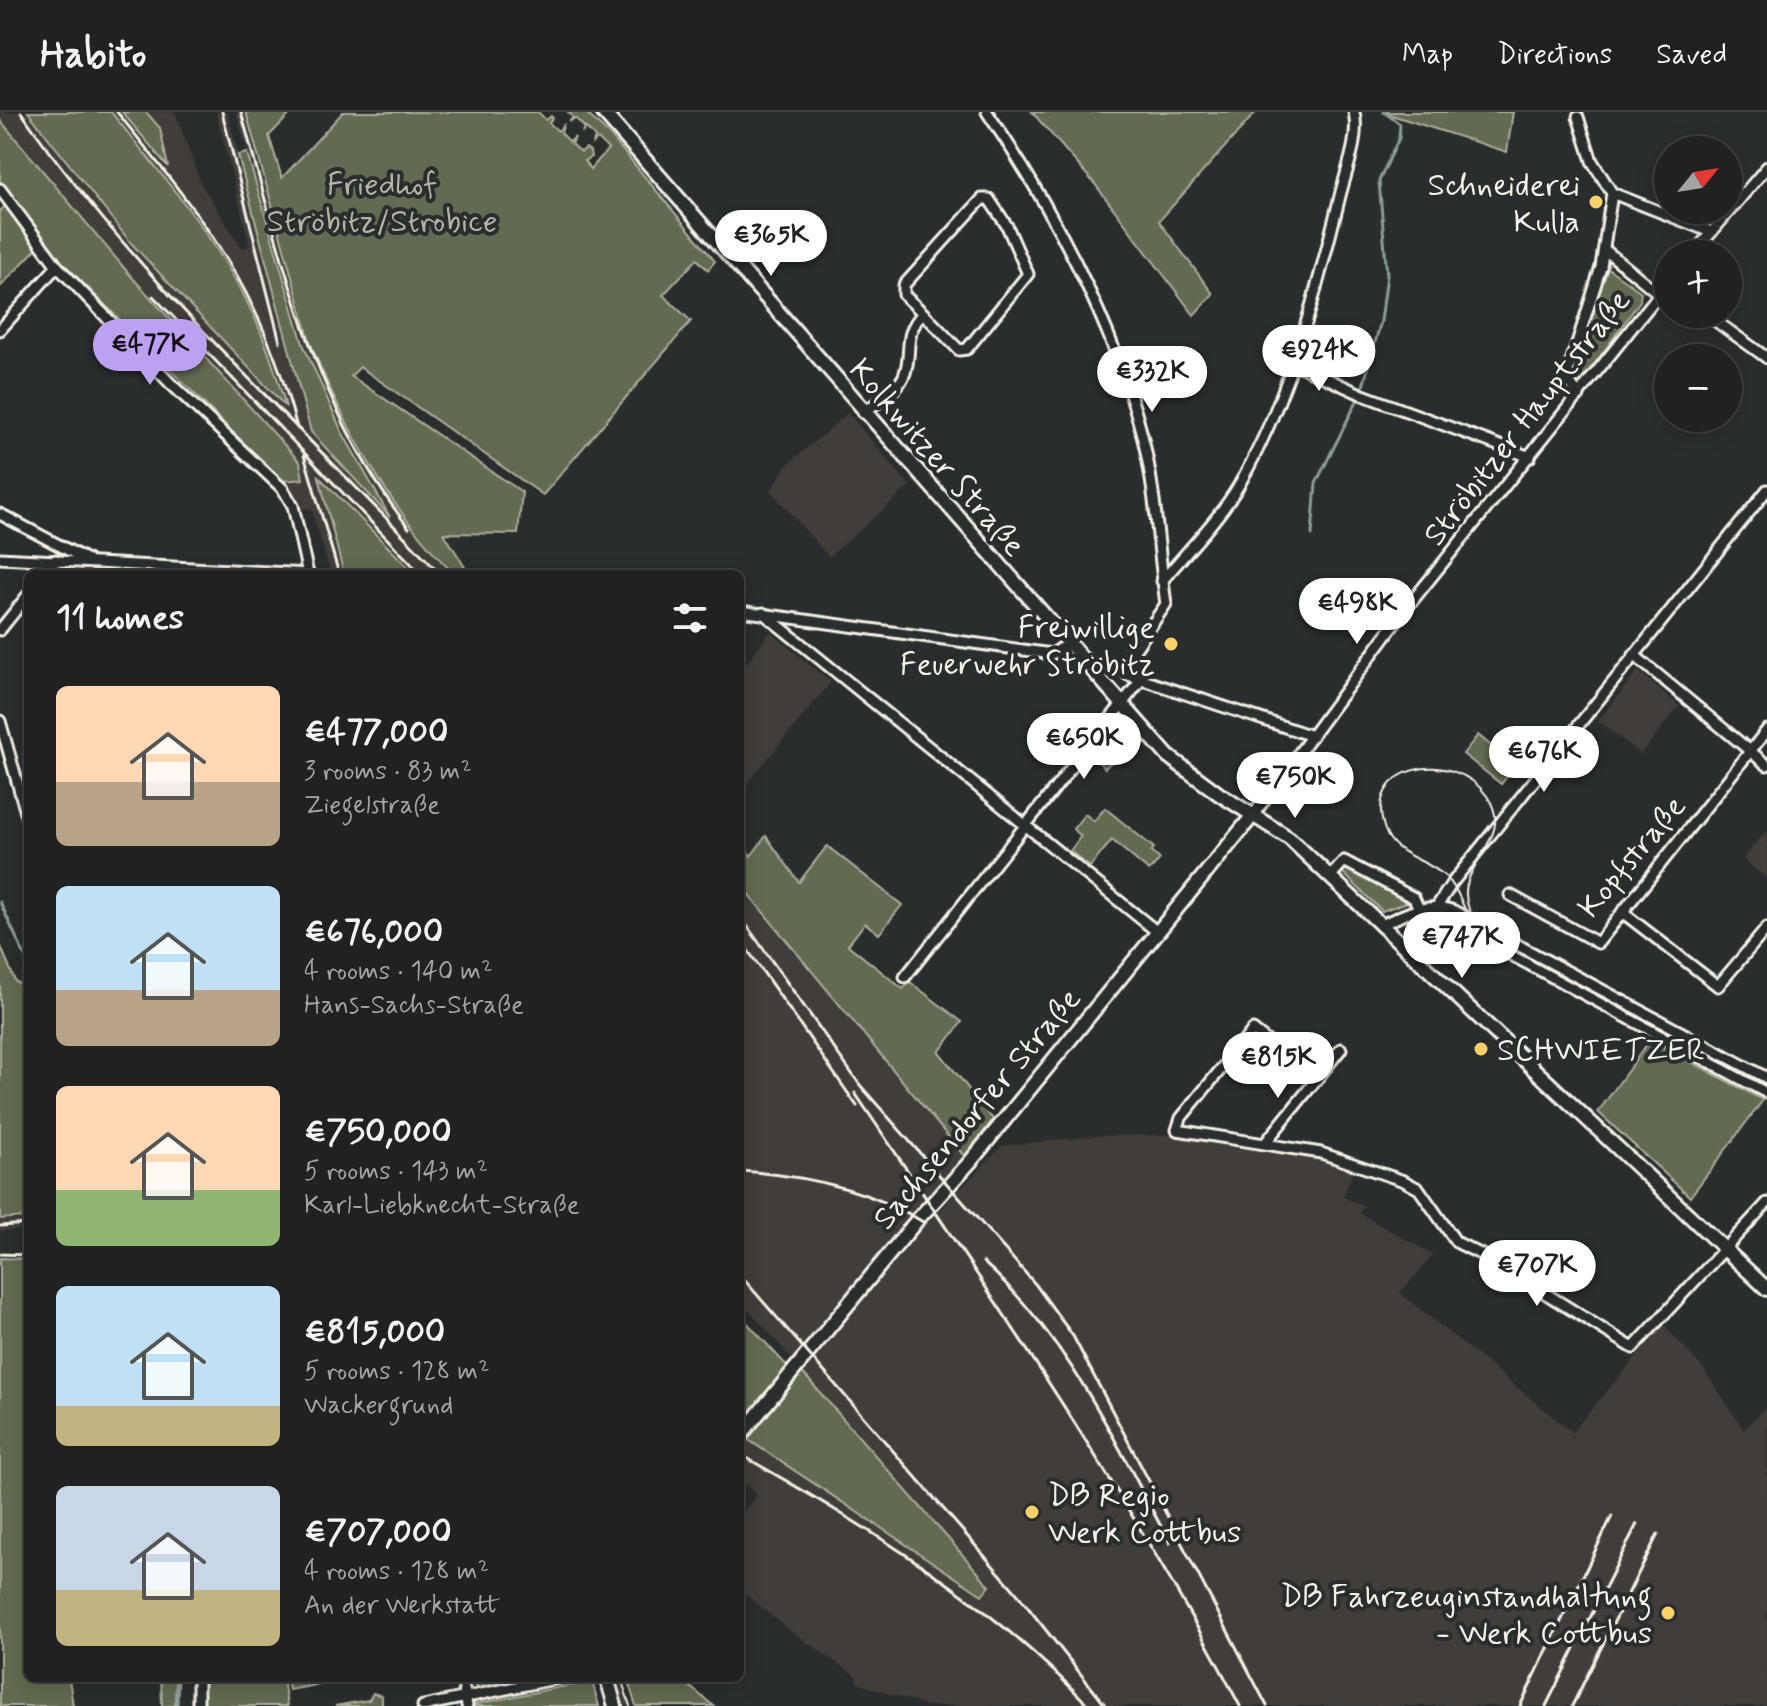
<!DOCTYPE html>
<meta charset="utf-8">
<style>
:root{--surface:#202222;--page:#2d2f2f;--text:#f1f3f6;--muted:#a2a4a5;--line:#3d3f40;--accent:#bca0f2}
body{margin:0;font-family:Mynerve,sans-serif;background:var(--page);color:var(--text);height:100vh;display:flex;flex-direction:column;font-size:30px;white-space:nowrap}
*{box-sizing:border-box;margin:0}
p{font-size:26px;color:var(--muted)}
.icon{flex:none;width:44px;height:44px;fill:none;stroke:currentColor;stroke-width:2;stroke-linecap:round;stroke-linejoin:round}
.map{position:relative;flex:1;overflow:hidden}
.drawer{position:absolute;left:24px;top:458px;width:720px;height:1112px;display:flex;flex-direction:column;background:var(--surface);border-radius:12px;box-shadow:0 4px 20px #0003,0 0 0 2px var(--line)}
.drawer>*{flex:none}
.needle{width:52px;rotate:60deg}
.controls{position:absolute;left:1654px;top:24px;display:grid;gap:16px}
.controls a{display:grid;place-items:center;width:88px;height:88px;border-radius:50%;background:var(--surface);box-shadow:0 4px 20px #0003,0 0 0 2px var(--line);font-size:40px}
.price{position:absolute;translate:-50% -68px;padding:0 18px;border-radius:28px;background:#fff;color:#222;font-size:26px;line-height:52px;filter:drop-shadow(0 2px 4px #0008)}
.price::after{content:'';position:absolute;left:50%;top:48px;width:24px;height:18px;margin-left:-12px;background:inherit;clip-path:polygon(0 0,100% 0,50% 100%)}
.price.on{background:var(--accent);color:#111}
ul{padding:0;list-style:none}
li{display:flex;align-items:center;gap:24px;height:200px;padding:0 32px}
li span{display:grid;place-items:center;flex:none;width:224px;height:160px;border-radius:12px;color:#555}
li>.icon{margin-inline-start:auto}
span .icon{width:96px;height:96px;fill:#fffc;stroke-width:1}
li b{font-size:34px}
h2{display:flex;justify-content:space-between;align-items:center;height:96px;padding:0 32px;font-size:34px}
header{display:flex;align-items:center;gap:48px;box-sizing:border-box;height:112px;padding:0 40px;background:var(--surface);border-bottom:2px solid var(--line)}
header strong{font-size:38px}
nav{display:flex;gap:44px;margin-inline-start:auto;font-size:28px}
.map>svg:first-child{display:block}
.built{fill:#403e3b}
.green{fill:#626b51;stroke:#abae9c;stroke-width:2}
.lines{fill:none;stroke-linecap:round;stroke-linejoin:round}
.stream{stroke:#8c9d9c;stroke-width:3}
.street-casing{stroke:#f4f1e8;stroke-width:15}
.secondary-casing{stroke:#f4f1e8;stroke-width:18}
.street{stroke:#2a2d2e;stroke-width:9}
.secondary{stroke:#2a2d2e;stroke-width:12}
.tram{stroke:#f4f1e8;stroke-width:2}
.rail{stroke:#f4f1e8;stroke-width:3}
.poi-dot{fill:#ffd166;stroke:#2a2d2e;stroke-width:3}
.labels{text-anchor:middle;stroke-width:8;stroke-linejoin:round;paint-order:stroke}
.park-label{font-size:32px;fill:#b2b5a4;stroke:#2a2d2e}
.poi-label{font-size:32px;fill:#f4f1e8;stroke:#2a2d2e;text-anchor:end}
.street-label{font-size:32px;fill:#f4f1e8;stroke:#2a2d2e}
</style>
<header>
<strong>Habito</strong>
<nav><a>Map</a><a>Directions</a><a>Saved</a></nav>
</header>
<div class="map">
<svg width="1767" height="1594" viewBox="0 0 1767 1594">
<rect width="100%" height="100%" fill="#2a2d2e"/>
<filter id="ink" filterUnits="userSpaceOnUse"><feTurbulence type="fractalNoise" baseFrequency=".0125" numOctaves="2"/><feDisplacementMap in="SourceGraphic" scale="16" xChannelSelector="R" yChannelSelector="G"/><feConvolveMatrix kernelMatrix="1 2 1 2 8 2 1 2 1" color-interpolation-filters="sRGB"/></filter>
<g filter="url(#ink)">
<g class="built">
<polygon points="0,0 28,0 131,131 285,294 253,202 227,154 198,108 111,0 120,0 166,56 160,16 146,0 175,0 201,72 242,136 250,134 216,0 227,0 311,320 389,401 342,320 303,232 236,0 246,0 311,233 326,270 347,312 393,387 454,462 415,462 320,366 343,462 331,462 311,396 297,399 288,370 303,367 300,350 130,163 2,11"/>
<polygon points="848,301 910,374 829,445 771,379 786,354"/>
<polygon points="770,520 831,570 740,680 740,560"/>
<polygon points="1638,559 1679,594 1641,642 1598,609"/>
<polygon points="1767,718 1767,767 1743,747"/>
<polygon points="740,772 965,1045 920,1095 795,1250 740,1188"/>
<polygon points="1176,1023 1266,1035 1354,1057 1343,1085 1364,1094 1359,1101 1433,1143 1400,1181 1572,1320 1664,1213 1705,1259 1744,1318 1767,1294 1767,1594 927,1594 857,1571 856,1564 788,1517 740,1478 740,1405 757,1383 740,1368 740,1333 747,1327 983,1483 990,1474 801,1259 917,1122 1002,1034 1094,1024"/>
<polygon points="28,1107 28,1117 0,1119 0,1109"/>
<polygon points="612,1566 622,1566 632,1594 621,1594"/>
</g>
<g class="green">
<path d="M28 0H111C163 64 218 127 253 202 267 232 277 264 286 295L131 131Z"/>
<polygon points="122,0 146,0 160,16 168,55"/>
<path d="M246 0H292L269 24 282 66 343 0H538L546 8 551 4 553 6 549 11 558 19 563 14 561 21 570 30 575 25 572 32 581 40 586 36 590 39 591 45 584 49 591 57 608 37 598 27 593 31 595 25 586 16 582 21 584 15 575 6 569 10 573 5 568 0H585L610 23 715 149 708 158 697 147 663 183 691 209 543 383 360 255 351 264 522 380 518 422 444 421 469 462H454C390 399 345 316 311 233Z"/>
<polygon points="1032,0 1256,0 1159,109 1213,182 1194,203 1094,71"/>
<polygon points="1382,0 1513,0 1507,40"/>
<polygon points="0,8 130,163 300,350 303,367 282,369 62,150 0,71"/>
<polygon points="247,41 303,232 342,320 390,405 311,320 238,43"/>
<polygon points="5,94 37,136 0,175 0,99"/>
<polygon points="1605,154 1641,180 1640,189 1581,271 1575,272 1571,260"/>
<polygon points="319,365 412,459 415,462 343,459"/>
<polygon points="1117,612 1133,629 1105,656 1091,643"/>
<polygon points="1478,623 1516,654 1501,672 1463,642"/>
<polygon points="1105,696 1154,736 1151,740 1160,747 1149,759 1112,728 1090,755 1070,739 1081,724 1073,717 1085,702 1094,709"/>
<polygon points="766,724 799,770 827,734 902,793 879,822 865,811 848,833 903,877 910,870 962,910 939,940 993,1007 965,1045 740,772 740,731 751,744"/>
<polygon points="1346,755 1373,767 1374,772 1394,779 1394,783 1407,790 1382,799 1341,759"/>
<polygon points="0,832 15,869 28,877 28,1105 0,1107"/>
<polygon points="1650,928 1763,988 1690,1085 1598,1000"/>
<polygon points="0,1146 28,1147 28,1566 69,1566 73,1594 0,1594"/>
<polygon points="740,1203 788,1255 740,1311"/>
<polygon points="801,1259 990,1474 982,1483 747,1327"/>
<polygon points="161,1566 176,1566 175,1594 162,1594"/>
<polygon points="202,1566 283,1566 287,1594 201,1594"/>
<polygon points="287,1566 355,1566 289,1578"/>
<polygon points="471,1566 520,1566 479,1576 472,1572"/>
<polygon points="627,1566 679,1566 714,1594 636,1594"/>
<polygon points="592,1569 599,1594 467,1594"/>
<polygon points="373,1581 382,1584 382,1594 335,1594 369,1588"/>
</g>
<g class="lines">
<g class="stream">
<polyline points="1362,278 1381,209 1387,163 1379,69 1399,26 1400,12 1384,0"/>
<polyline points="1312,423 1316,371 1359,285"/>
<polyline points="0,790 28,851"/>
<polyline points="177,1594 178,1566"/>
</g>
<g class="street-casing">
<g id="street">
<path d="M987 0C1051 93 1114 213 1142 323 1156 377 1158 437 1166 492L1123 555 1128 563 1312 624"/>
<polyline points="1578,5 1592,49 1612,81 1601,155 1566,266 1579,284"/>
<polyline points="0,77 57,154 171,272 283,377 293,394 308,462"/>
<polyline points="1612,81 1711,120"/>
<polyline points="1605,138 1658,181"/>
<polyline points="1693,142 1767,55"/>
<polyline points="1706,202 1767,246"/>
<polyline points="0,218 57,154"/>
<polyline points="1293,251 1363,283 1530,345"/>
<path d="M863 301C876 291 900 277 905 261 913 236 902 224 923 201L904 183V173L982 87H989L1007 114 1028 162 967 237 959 238 923 201"/>
<polyline points="0,402 87,448"/>
<polyline points="0,446 309,462"/>
<polyline points="45,462 56,448"/>
<path d="M1162 469C1188 438 1219 407 1239 373 1290 284 1316 182 1340 84 1346 59 1360 26 1354 0"/>
<polyline points="740,499 1052,542 1068,532"/>
<polyline points="763,501 1156,819"/>
<polyline points="0,518 28,483"/>
<polyline points="1634,543 1767,653"/>
<polyline points="0,609 28,708"/>
<polyline points="1254,702 1401,503 1668,171"/>
<polyline points="1330,765 1344,749 1414,786 1419,797 1452,811 1767,981"/>
<polyline points="1510,783 1598,831 1767,618"/>
<polyline points="1622,800 1718,874 1767,816"/>
<polyline points="1432,802 1452,771 1767,378"/>
<path d="M1380 814C1403 802 1428 789 1454 799L1767 966"/>
<polyline points="905,865 1141,568"/>
<polyline points="1315,968 1253,918 1181,1006 1177,1018 1321,1041 1404,1069 1419,1077 1456,1130 1492,1148 1633,1236 1767,1091"/>
<polyline points="1266,1030 1341,937"/>
<polyline points="462,1566 467,1594"/>
<polyline points="198,1594 198,1566"/>
<polyline points="423,1594 560,1566"/>
</g>
</g>
<g class="secondary-casing">
<g id="secondary">
<polyline points="603,0 1168,644 1219,682 1289,726 1767,1177"/>
<polyline points="740,1324 918,1107 970,1050 1254,702"/>
<polyline points="607,1566 615,1594"/>
</g>
</g>
<use href="#street" class="street"/>
<use href="#secondary" class="secondary"/>
<g class="tram">
<path d="M1477 811C1437 757 1521 733 1487 684 1453 635 1361 652 1385 718 1395 745 1428 747 1446 765 1463 781 1463 805 1481 821L1767 975"/>
<polyline points="621,1566 630,1594"/>
</g>
<g class="rail">
<path d="M21 0C141 172 297 310 440 462"/>
<path d="M117 0C205 109 261 177 297 316"/>
<polyline points="222,0 280,230"/>
<path d="M241 0C282 146 313 294 409 416"/>
<polyline points="153,184 421,462"/>
<polyline points="304,343 339,462"/>
<polyline points="740,804 860,973 1036,1173 1073,1224 1267,1594"/>
<polyline points="740,827 857,994"/>
<path d="M855 981C990 1181 1128 1380 1240 1594"/>
<path d="M740 1059C803 1063 870 1077 925 1111"/>
<polyline points="0,1114 28,1112"/>
<polyline points="0,1142 28,1143"/>
<path d="M983 1150C1069 1225 1116 1333 1170 1431"/>
<polyline points="740,1163 1015,1479 1106,1594"/>
<path d="M740 1342C870 1417 985 1485 1089 1594"/>
<polyline points="1520,1594 1612,1404"/>
<polyline points="1546,1594 1637,1412"/>
<polyline points="1572,1594 1658,1422"/>
</g>
</g>
</g>
<g class="poi-dot">
<circle cx="1596" cy="90" r="8"/>
<circle cx="1171" cy="532" r="8"/>
<circle cx="1481" cy="937" r="8"/>
<circle cx="1032" cy="1400" r="8"/>
<circle cx="1668" cy="1501" r="8"/>
</g>
<g class="labels">
<g class="park-label">
<text x="382" y="82">Friedhof<tspan x="382" dy="37">Ströbitz/Strobice</tspan></text>
</g>
<g class="poi-label">
<text x="1580" y="83">Schneiderei<tspan x="1580" dy="37">Kulla</tspan></text>
<text x="1155" y="525">Freiwillige<tspan x="1155" dy="37">Feuerwehr Ströbitz</tspan></text>
<text x="1497" y="948" text-anchor="start">SCHWIETZER</text>
<text x="1048" y="1393" text-anchor="start">DB Regio<tspan x="1048" dy="37">Werk Cottbus</tspan></text>
<text x="1652" y="1494">DB Fahrzeuginstandhaltung<tspan x="1652" dy="37">- Werk Cottbus</tspan></text>
</g>
<g class="street-label">
<text transform="translate(1526 305) rotate(-52)" y="11">Ströbitzer Hauptstraße</text>
<text transform="translate(938 345) rotate(49)" y="11">Kolkwitzer Straße</text>
<text transform="translate(1631 744) rotate(-50)" y="11">Kopfstraße</text>
<text transform="translate(976 996) rotate(-50)" y="11">Sachsendorfer Straße</text>
</g>
</g>
</svg>
<div class="controls">
<a><svg class="needle" viewBox="-14 -14 28 28"><path d="M0-13l5 13h-10z" fill="#e53935"/><path d="M0 13l5-13h-10z" fill="#a2a4a5"/></svg></a>
<a>+</a>
<a>−</a>
</div>
<b class="price" style="left:771px;top:166px">€365K</b>
<b class="price on" style="left:150px;top:275px">€477K</b>
<b class="price" style="left:1319px;top:281px">€924K</b>
<b class="price" style="left:1152px;top:302px">€332K</b>
<b class="price" style="left:1357px;top:534px">€498K</b>
<b class="price" style="left:1084px;top:669px">€650K</b>
<b class="price" style="left:1544px;top:682px">€676K</b>
<b class="price" style="left:1295px;top:708px">€750K</b>
<b class="price" style="left:1462px;top:868px">€747K</b>
<b class="price" style="left:1278px;top:988px">€815K</b>
<b class="price" style="left:1537px;top:1196px">€707K</b>
<section class="drawer">
<h2>11 homes<svg class="icon" aria-label="filters" viewBox="0 0 24 24"><path d="M4 7h16M4 17h16"/><circle cx="9" cy="7" r="2"/><circle cx="15" cy="17" r="2"/></svg></h2>
<ul>
<li><span style="background:linear-gradient(#ffd9b3 60%,#b9a48a 0)"><svg class="icon" aria-label="home" viewBox="0 0 24 24"><path d="M3 11l9-7 9 7M6 9v11h12V9"/></svg></span><div><b>€477,000</b><p>3 rooms · 83 m²</p><p>Ziegelstraße</p></div></li>
<li><span style="background:linear-gradient(#bfe0f5 65%,#b9a48a 0)"><svg class="icon" aria-label="home" viewBox="0 0 24 24"><path d="M3 11l9-7 9 7M6 9v11h12V9"/></svg></span><div><b>€676,000</b><p>4 rooms · 140 m²</p><p>Hans-Sachs-Straße</p></div></li>
<li><span style="background:linear-gradient(#ffd9b3 65%,#8fb573 0)"><svg class="icon" aria-label="home" viewBox="0 0 24 24"><path d="M3 11l9-7 9 7M6 9v11h12V9"/></svg></span><div><b>€750,000</b><p>5 rooms · 143 m²</p><p>Karl-Liebknecht-Straße</p></div></li>
<li><span style="background:linear-gradient(#bfe0f5 75%,#c2b280 0)"><svg class="icon" aria-label="home" viewBox="0 0 24 24"><path d="M3 11l9-7 9 7M6 9v11h12V9"/></svg></span><div><b>€815,000</b><p>5 rooms · 128 m²</p><p>Wackergrund</p></div></li>
<li><span style="background:linear-gradient(#c9d6e8 65%,#c2b280 0)"><svg class="icon" aria-label="home" viewBox="0 0 24 24"><path d="M3 11l9-7 9 7M6 9v11h12V9"/></svg></span><div><b>€707,000</b><p>4 rooms · 128 m²</p><p>An der Werkstatt</p></div></li>
</ul>
</section>
</div>
